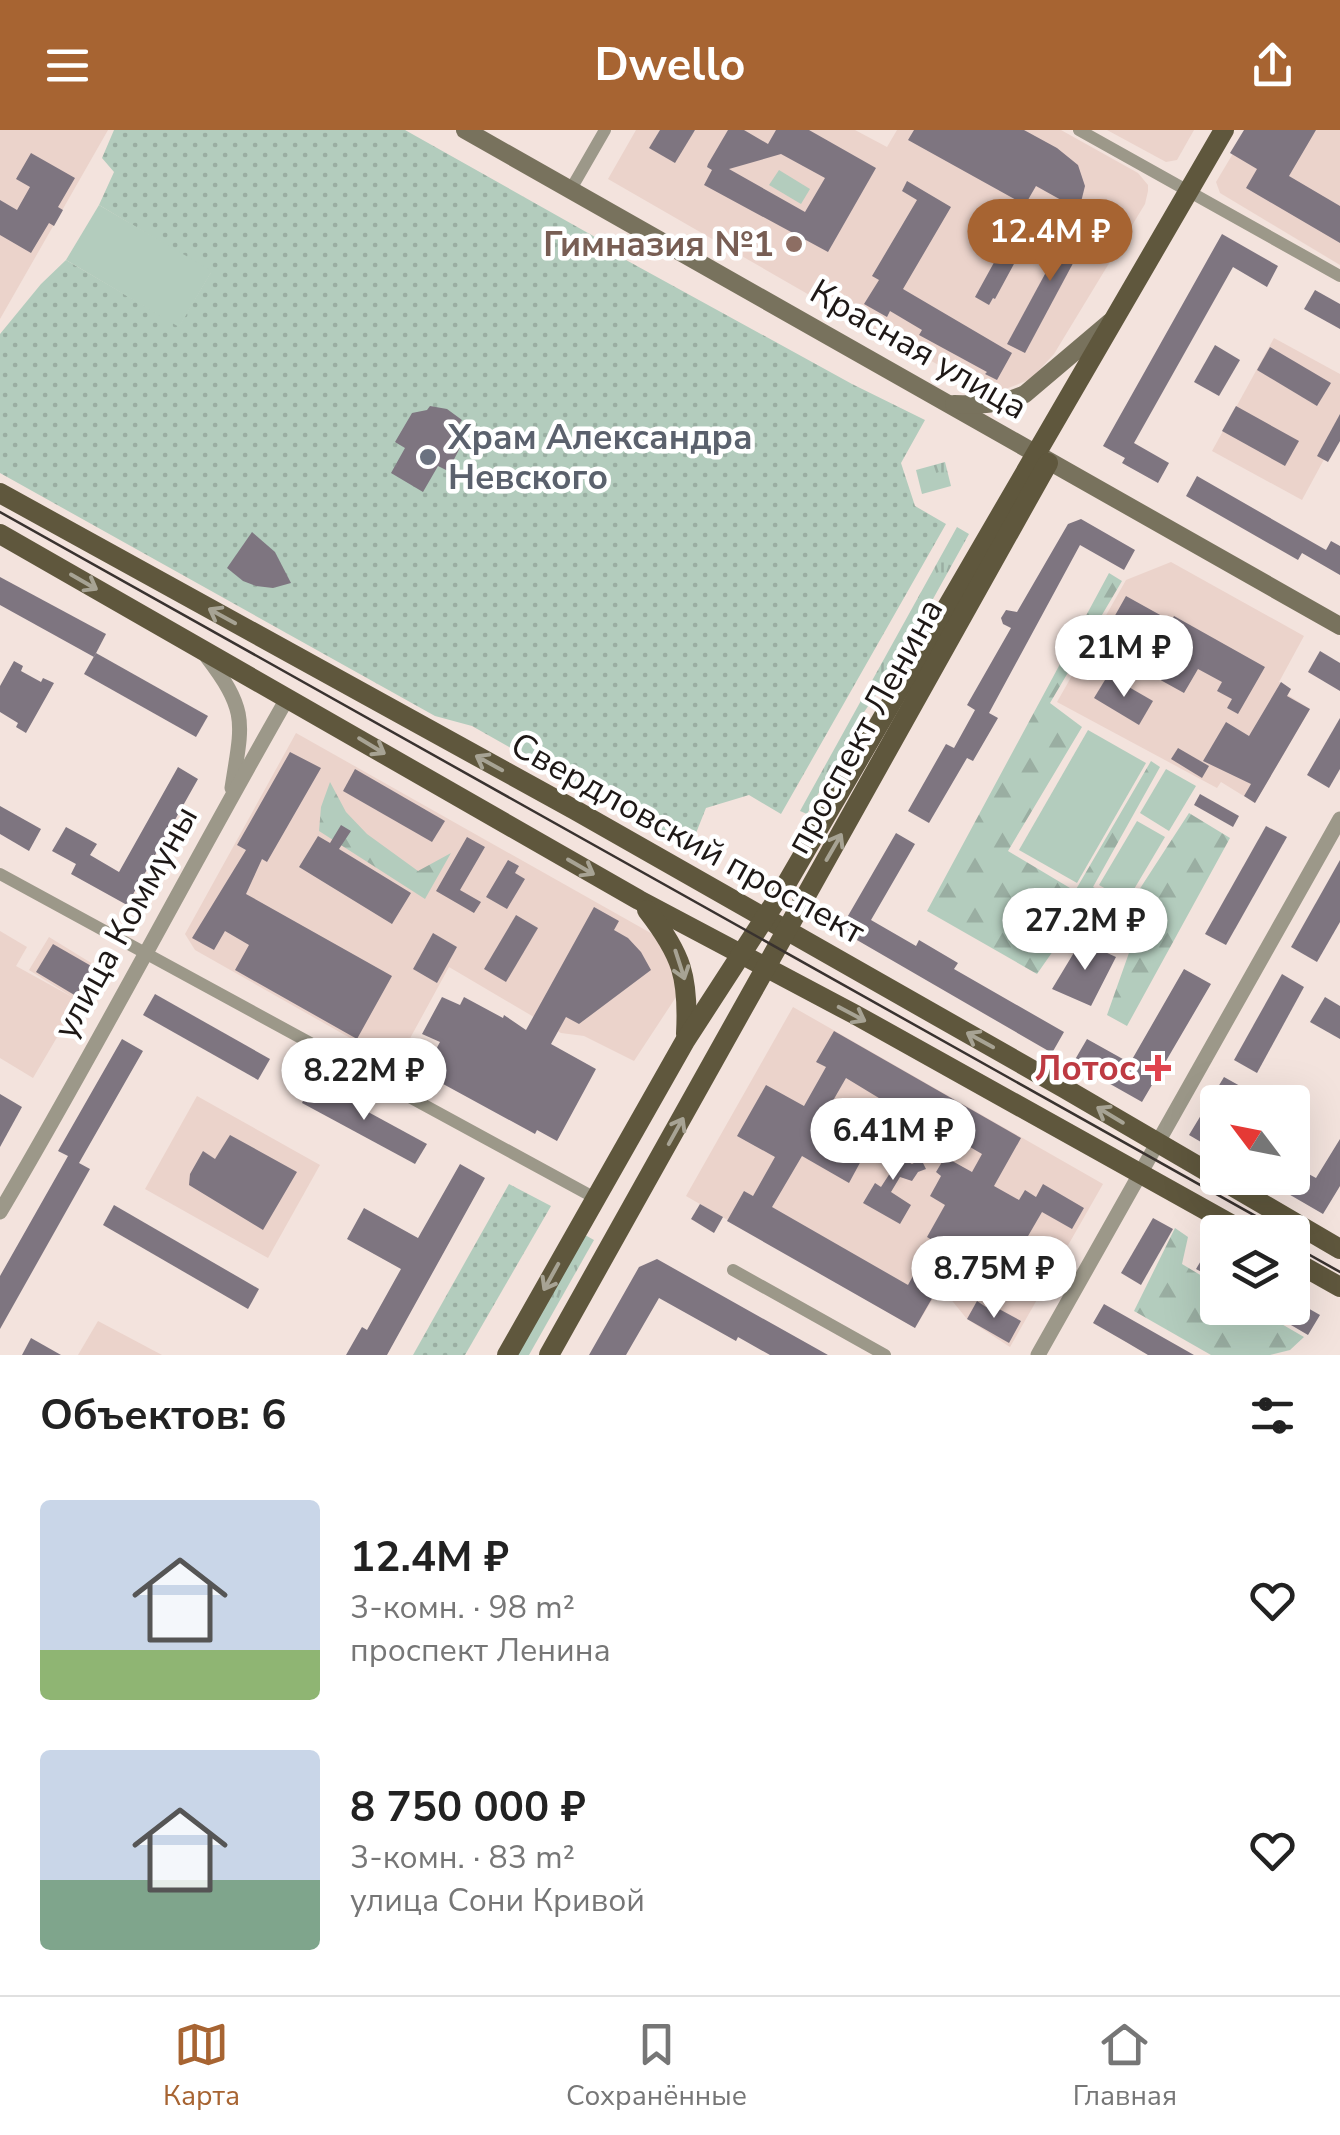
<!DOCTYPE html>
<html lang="ru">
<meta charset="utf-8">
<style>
:root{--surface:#fff;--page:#f2f2f2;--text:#222;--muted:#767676;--line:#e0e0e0;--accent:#a76432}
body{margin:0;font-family:"Nunito Sans",sans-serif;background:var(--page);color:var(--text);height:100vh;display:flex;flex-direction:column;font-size:38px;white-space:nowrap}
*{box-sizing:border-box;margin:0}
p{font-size:32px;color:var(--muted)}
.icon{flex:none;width:55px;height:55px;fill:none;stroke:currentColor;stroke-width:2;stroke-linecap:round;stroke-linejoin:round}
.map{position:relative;height:1225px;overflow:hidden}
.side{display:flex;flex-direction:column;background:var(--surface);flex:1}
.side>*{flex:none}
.needle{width:65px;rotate:302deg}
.fabs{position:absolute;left:1200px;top:955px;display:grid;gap:20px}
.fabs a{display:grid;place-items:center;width:110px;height:110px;border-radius:10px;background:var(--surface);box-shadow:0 10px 40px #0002;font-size:50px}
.price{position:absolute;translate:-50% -85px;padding:0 22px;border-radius:35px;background:#fff;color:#222;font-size:32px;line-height:65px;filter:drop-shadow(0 2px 5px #0008)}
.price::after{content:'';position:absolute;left:50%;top:60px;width:30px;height:22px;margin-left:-15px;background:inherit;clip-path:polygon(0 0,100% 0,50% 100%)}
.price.selected{background:var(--accent);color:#fff}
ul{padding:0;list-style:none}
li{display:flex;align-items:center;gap:30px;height:250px;padding:0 40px}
li span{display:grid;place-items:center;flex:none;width:280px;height:200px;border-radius:10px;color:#555}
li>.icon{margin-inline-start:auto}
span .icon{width:120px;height:120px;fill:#fffc;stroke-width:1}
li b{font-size:42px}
h2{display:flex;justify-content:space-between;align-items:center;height:120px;padding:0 40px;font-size:42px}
header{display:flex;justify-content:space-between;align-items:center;height:130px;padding:0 40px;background:var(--accent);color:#fff;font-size:45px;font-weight:700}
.tab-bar{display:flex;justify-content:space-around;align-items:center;height:140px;border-top:2px solid var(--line);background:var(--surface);font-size:28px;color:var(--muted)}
.tab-bar a{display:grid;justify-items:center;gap:5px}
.tab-bar .selected{color:var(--accent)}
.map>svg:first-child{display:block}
.built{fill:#ebd3cb}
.grass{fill:url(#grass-tufts)}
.forest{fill:url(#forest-firs)}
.park{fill:url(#park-dots)}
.pitch{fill:#b3ccbd}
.building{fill:#7e7580;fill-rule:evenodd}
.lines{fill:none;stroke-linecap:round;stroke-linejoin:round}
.minor{stroke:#9c9889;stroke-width:12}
.tertiary{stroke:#9c9889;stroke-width:15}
.secondary{stroke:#78725d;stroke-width:18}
.primary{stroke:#5f573d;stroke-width:20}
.tram{stroke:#39322f;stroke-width:2.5}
.oneway{stroke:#a7a394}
.education-dot{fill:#8d6e63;stroke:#fff;stroke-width:4}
.worship-dot{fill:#6b7280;stroke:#fff;stroke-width:4}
.health-dot{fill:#e0444e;stroke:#fff;stroke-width:4}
.labels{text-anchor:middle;stroke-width:9;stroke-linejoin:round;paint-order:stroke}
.education-label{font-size:35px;font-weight:bold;fill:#785e54;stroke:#fff;text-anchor:end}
.street-label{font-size:35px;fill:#1e1816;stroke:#fff}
.worship-label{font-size:35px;font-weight:bold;fill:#5b616d;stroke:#fff;text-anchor:start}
.health-label{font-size:35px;font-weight:bold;fill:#be3a42;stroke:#fff;text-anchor:end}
</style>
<header><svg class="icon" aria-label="menu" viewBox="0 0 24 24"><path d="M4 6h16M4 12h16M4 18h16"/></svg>Dwello<svg class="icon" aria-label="share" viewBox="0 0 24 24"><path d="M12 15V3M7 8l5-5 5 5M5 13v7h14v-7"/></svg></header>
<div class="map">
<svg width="1340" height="1225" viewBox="0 0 1340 1225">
<defs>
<pattern id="grass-tufts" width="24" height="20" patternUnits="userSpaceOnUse" patternTransform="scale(2.5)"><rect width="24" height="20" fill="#b3ccbd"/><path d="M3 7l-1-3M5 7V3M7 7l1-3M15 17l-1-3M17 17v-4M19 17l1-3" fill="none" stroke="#9aaea2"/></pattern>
<pattern id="forest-firs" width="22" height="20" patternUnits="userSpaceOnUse" patternTransform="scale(2.5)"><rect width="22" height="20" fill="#b3ccbd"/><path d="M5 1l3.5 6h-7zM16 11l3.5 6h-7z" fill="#9aaea2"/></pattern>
<pattern id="park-dots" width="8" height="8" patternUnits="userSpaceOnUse" patternTransform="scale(2.5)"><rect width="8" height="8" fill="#b3ccbd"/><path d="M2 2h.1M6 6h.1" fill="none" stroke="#9aaea2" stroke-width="1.8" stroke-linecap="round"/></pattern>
</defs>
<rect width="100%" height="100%" fill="#f3e3dd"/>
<g class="built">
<polygon points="0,0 108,0 0,189"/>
<polygon points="636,0 855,0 887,17 897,0 1061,0 1138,43 1148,55 1148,61 1145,74 1054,224 1031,249 993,264 832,178 608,49"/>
<polygon points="1107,0 1194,0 1177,30 1166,32"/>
<polygon points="1247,0 1340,0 1340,135 1220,63 1216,52"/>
<polygon points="1274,208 1340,244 1340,300 1302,370 1212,321"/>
<polygon points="1171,432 1304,506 1279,552 1291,559 1288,565 1310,579 1255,673 1221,652 1217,658 1057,572 1126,450"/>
<polygon points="296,603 656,806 675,842 676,867 634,931 584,906 561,903 449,837 396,934 195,820 185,804"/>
<polygon points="0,801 27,817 16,836 74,868 29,840 49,807 109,844 90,876 79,870 33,948 0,928"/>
<polygon points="793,877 1103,1054 1010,1217 967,1189 949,1167 937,1162 915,1198 686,1066"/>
<polygon points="197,966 320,1035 268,1128 145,1059"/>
<polygon points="98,1191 162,1225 78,1225"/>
</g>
<g class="grass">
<polygon points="945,332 951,356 922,364 916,340"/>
<polygon points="957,397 969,404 897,534 862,585 807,684 800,681"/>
<polygon points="585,1105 594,1110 529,1225 517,1225"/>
</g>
<g class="forest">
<polygon points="1109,443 1122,451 1050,573 1082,597 1008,721 1075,761 1151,631 1160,637 1093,757 1128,777 1189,683 1230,708 1127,896 1107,885 1130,820 1076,788 1037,844 927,781"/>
<polygon points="330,652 346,682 367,704 418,741 451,723 425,769 319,701 321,677"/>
<polygon points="1175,1098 1188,1107 1182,1134 1217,1155 1218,1178 1254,1178 1304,1207 1290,1220 1270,1225 1211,1225 1134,1181"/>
</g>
<g class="park">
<polygon points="114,0 405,0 627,125 626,130 852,254 925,290 901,333 915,376 946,394 781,684 749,665 706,678 692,713 684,716 472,596 435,586 0,343 0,204 41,154 66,130 179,196 211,142 99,75 114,42 102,28"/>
<polygon points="509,1054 551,1076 465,1225 413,1225"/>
</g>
<g class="pitch">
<polygon points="779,40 810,59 801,74 769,55"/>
<polygon points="99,75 212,141 179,197 66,130"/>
<polygon points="1088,600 1146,633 1077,753 1019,720"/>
<polygon points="1166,639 1196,656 1169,701 1140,683"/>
<polygon points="1137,691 1165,707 1127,771 1099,755"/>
</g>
<g class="building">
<polygon points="660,0 695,0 675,33 649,18"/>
<path d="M728 0H744L768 14 776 0H809L876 38 828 122 704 55 712 40 707 37 708 34ZM781 24 825 48 805 82 729 39Z"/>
<polygon points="914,0 1024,0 1057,18 1078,35 1085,56 1079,80 1036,56 1025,75 908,10"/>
<polygon points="1244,0 1316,0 1289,46 1340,76 1340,113 1246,58 1257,39 1230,23"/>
<polygon points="31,23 75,48 58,77 63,80 54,96 49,93 31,123 0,105 0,70 17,80 30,57 16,49"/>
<polygon points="907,51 951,77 903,159 1012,223 997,250 985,244 987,242 919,205 922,200 890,181 887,187 864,174 879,150 872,146 917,70 902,61"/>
<polygon points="1077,85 1094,94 1025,223 1007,214"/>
<polygon points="1013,98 1029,106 995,169 993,168 989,175 975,167"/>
<polygon points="1222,104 1278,136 1267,157 1233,137 1134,313 1169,333 1158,353 1122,333 1125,328 1103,316"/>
<polygon points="1315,160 1340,174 1340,199 1304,179"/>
<polygon points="1215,215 1240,230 1219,266 1194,252"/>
<polygon points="1270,217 1331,253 1317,276 1257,240"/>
<polygon points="430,276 447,279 462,290 457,298 464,310 448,341 438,336 423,362 391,343 405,318 395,312 412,283 427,280"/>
<polygon points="1236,276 1299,311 1285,336 1222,301"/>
<polygon points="1340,284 1340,311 1328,332 1317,326"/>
<polygon points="1197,346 1326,420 1331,411 1340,416 1340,445 1302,423 1298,430 1186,366"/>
<polygon points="1081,389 1135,420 1124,440 1080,415 989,583 998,588 973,631 967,628 929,693 908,681 946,614 954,618 975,580 967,575 1011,498 1003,494 1001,488 1006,480 1017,482 1068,394"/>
<polygon points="252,402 275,422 291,453 273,458 256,456 243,451 227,438"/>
<polygon points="0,447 106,504 94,527 0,475"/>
<polygon points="1126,466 1171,491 1174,486 1265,537 1238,584 1227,578 1232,569 1217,561 1222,552 1198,539 1184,563 1146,542 1159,519 1135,506 1128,518 1104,505"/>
<polygon points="1320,521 1340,533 1340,561 1308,542"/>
<polygon points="96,523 208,586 196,607 84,544"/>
<polygon points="14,531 23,536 21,541 41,552 43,548 54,553 26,603 16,597 18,593 0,582 0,556"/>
<polygon points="1108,545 1153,571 1139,595 1094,568"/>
<polygon points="1281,552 1291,559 1287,566 1310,579 1255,673 1244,666 1251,654 1203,631 1226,592 1249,606"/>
<polygon points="1340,588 1340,639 1329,658 1307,645"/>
<polygon points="1178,618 1209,636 1202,648 1171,629"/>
<polygon points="290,622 321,638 267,732 262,729 246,764 392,846 357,909 235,840 249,815 225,801 214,820 192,808 246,720 237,715"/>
<polygon points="178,637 198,649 127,775 71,744 76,734 52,721 66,697 97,714 90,725 119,742"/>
<polygon points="355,639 445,691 432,712 343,661"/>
<polygon points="1200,664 1239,686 1233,697 1194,675"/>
<polygon points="0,676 41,699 29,721 0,704"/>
<polygon points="341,695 351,701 339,719 411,763 392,794 299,737 318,706 330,713"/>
<polygon points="1266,696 1287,707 1226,815 1205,804"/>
<polygon points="896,703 915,714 871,790 916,816 919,810 958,833 954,839 1064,902 1052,923 850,806 845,791"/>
<polygon points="467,707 485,717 460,760 481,772 474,783 436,761"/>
<polygon points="508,730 519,736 515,743 525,749 507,779 486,767"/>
<polygon points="1340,730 1340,792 1317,832 1291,817"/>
<polygon points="594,777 619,791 614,800 628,808 641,822 651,840 579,894 566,887 551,914 596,939 557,1011 537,1000 535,1004 423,943 440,912 422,904 442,867 460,875 464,867 503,888 504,885 526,900"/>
<polygon points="516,785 538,798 506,852 484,839"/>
<polygon points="433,803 457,817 437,853 413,839"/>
<polygon points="1084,806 1096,813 1094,817 1116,827 1091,876 1052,859"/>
<polygon points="53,814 93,837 76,866 36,842"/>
<polygon points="1184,839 1211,854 1142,972 1073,933 1087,909 1130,933"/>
<polygon points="1282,844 1304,857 1257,943 1234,930"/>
<polygon points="155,864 270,929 258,950 143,885"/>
<polygon points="1325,867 1340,876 1340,909 1310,892"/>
<polygon points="834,901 1021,1008 994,1056 1019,1070 1025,1060 1036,1067 1043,1054 1084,1078 1072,1099 1042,1082 1024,1113 1027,1114 996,1161 974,1148 982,1135 963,1124 955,1137 939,1128 945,1118 927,1107 945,1075 930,1066 941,1046 936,1042 945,1027 972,1042 982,1024 946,1003 943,1007 846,948 815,1002 862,1029 849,1053 802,1026 772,1077 908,1155 918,1137 942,1151 915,1198 727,1091 744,1061 753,1066 775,1027 737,1006 766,955 804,976 826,937 816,932"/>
<polygon points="122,909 143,921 79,1033 90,1039 0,1199 0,1146 68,1026 58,1021"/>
<polygon points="1224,947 1249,961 1242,972 1218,972 1218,1022 1189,1005"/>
<polygon points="313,952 427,1014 415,1034 302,973"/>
<polygon points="0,964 22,977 0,1017"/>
<polygon points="230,1005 297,1042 263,1100 189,1055 190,1044 203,1021 215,1029"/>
<polygon points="1340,1009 1340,1056 1323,1084 1261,1048 1292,1048 1292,1035 1316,1048"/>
<polygon points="889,1021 912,1034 929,1025 923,1033 926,1039 918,1042 912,1051 900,1047 891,1062 911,1075 900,1094 863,1073 875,1053 881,1057 892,1040 882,1034"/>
<polygon points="460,1034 485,1048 387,1225 346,1225 362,1197 367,1200 401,1139 347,1109 364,1078 418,1108"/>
<polygon points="700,1074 723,1087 714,1103 691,1089"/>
<polygon points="114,1075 259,1159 248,1179 103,1095"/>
<polygon points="1153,1088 1173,1099 1141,1155 1121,1143"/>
<polygon points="1208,1119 1218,1125 1218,1151 1196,1139"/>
<polygon points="657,1129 712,1160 828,1225 770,1225 738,1207 736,1211 659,1168 626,1225 589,1225 639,1137"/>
<polygon points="1292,1169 1320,1185 1308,1205 1262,1178 1292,1178"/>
<polygon points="977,1171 986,1177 988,1173 1021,1191 1009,1213 967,1189"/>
<polygon points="1104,1174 1194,1225 1148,1225 1126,1212 1093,1193"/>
<polygon points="31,1208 61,1225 22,1225"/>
</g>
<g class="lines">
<g class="minor">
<polyline points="1079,0 1340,146"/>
<polyline points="571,59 605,0"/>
<polyline points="0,744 595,1068"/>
<polyline points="733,1140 885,1225"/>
</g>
<g class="tertiary">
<path d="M207 527C249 582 242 593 232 658"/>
<path d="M0 1082C100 913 190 738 288 567"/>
<polyline points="1038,1225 1340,689"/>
</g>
<g class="secondary">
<polyline points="465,0 1340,496"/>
<path d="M954 274C980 275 1001 275 1025 264L1110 192"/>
</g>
<g class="primary">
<polyline points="0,363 575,680 1064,958 1340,1119"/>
<polyline points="0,404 639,770 854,884 1245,1102"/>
<path d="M647 780C682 825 689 847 686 904"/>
<polyline points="1292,1130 1340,1157"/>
<polyline points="507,1225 685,911 781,763 1224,0"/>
<polyline points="549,1225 1048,333"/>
</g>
<g class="tram">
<polyline points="0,382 1284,1102"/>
<polyline points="1292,1115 1340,1142"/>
</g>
</g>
<defs><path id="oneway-shaft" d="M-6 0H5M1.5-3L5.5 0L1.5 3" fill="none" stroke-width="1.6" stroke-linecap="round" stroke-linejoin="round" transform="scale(2.5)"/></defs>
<g class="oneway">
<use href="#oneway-shaft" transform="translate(84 452) rotate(30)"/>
<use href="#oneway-shaft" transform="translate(222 486) rotate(-151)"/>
<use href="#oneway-shaft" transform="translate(372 616) rotate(31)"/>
<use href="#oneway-shaft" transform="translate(489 633) rotate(-151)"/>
<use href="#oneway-shaft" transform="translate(834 717) rotate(-60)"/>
<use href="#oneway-shaft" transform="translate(581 737) rotate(30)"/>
<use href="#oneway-shaft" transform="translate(680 835) rotate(72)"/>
<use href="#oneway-shaft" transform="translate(852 884) rotate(28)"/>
<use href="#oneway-shaft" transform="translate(980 910) rotate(-151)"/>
<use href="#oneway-shaft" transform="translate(1110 985) rotate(-149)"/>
<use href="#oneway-shaft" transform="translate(676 1001) rotate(-61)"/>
<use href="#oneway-shaft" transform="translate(551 1147) rotate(119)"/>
</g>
<circle class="education-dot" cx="794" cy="114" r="10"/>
<circle class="worship-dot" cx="428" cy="327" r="10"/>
<path class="health-dot" d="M1153 923h10v10h10v10h-10v10h-10v-10h-10v-10h10z"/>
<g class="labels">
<g class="education-label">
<text x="774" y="126">Гимназия №1</text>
</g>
<g class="street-label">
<text transform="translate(919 219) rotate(30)" y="12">Красная улица</text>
<text transform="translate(864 596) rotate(-61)" y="12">проспект Ленина</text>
<text transform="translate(688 708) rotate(29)" y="12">Свердловский проспект</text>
<text transform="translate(125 792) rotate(-61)" y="12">улица Коммуны</text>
</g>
<g class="worship-label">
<text x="448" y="319">Храм Александра<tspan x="448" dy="40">Невского</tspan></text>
</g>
<g class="health-label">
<text x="1136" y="950">Лотос</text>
</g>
</g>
</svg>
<div class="fabs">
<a><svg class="needle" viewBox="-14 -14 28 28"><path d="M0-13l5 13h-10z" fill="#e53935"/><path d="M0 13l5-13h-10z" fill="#767676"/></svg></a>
<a><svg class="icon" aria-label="layers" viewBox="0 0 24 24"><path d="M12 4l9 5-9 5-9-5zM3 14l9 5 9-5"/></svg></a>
</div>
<b class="price selected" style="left:1050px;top:154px">12.4M ₽</b>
<b class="price" style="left:1124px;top:570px">21M ₽</b>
<b class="price" style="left:1085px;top:843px">27.2M ₽</b>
<b class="price" style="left:364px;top:993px">8.22M ₽</b>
<b class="price" style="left:893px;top:1053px">6.41M ₽</b>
<b class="price" style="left:994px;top:1191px">8.75M ₽</b>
</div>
<section class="side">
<h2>Объектов: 6<svg class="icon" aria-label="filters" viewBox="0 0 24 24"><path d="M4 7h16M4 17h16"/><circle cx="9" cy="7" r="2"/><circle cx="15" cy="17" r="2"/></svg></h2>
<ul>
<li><span style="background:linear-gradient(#c9d6e8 75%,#8fb573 0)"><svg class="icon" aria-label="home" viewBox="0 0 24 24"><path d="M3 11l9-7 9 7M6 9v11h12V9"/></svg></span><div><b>12.4M ₽</b><p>3-комн. · 98 m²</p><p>проспект Ленина</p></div><svg class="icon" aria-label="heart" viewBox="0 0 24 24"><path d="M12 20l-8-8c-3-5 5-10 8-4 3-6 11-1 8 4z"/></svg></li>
<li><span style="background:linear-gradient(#c9d6e8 65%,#7fa58c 0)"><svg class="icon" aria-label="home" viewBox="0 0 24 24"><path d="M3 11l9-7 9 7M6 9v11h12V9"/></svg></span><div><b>8 750 000 ₽</b><p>3-комн. · 83 m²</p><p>улица Сони Кривой</p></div><svg class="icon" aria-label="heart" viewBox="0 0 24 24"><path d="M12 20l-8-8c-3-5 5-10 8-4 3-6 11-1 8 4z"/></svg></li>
</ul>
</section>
<nav class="tab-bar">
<a class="selected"><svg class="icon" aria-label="map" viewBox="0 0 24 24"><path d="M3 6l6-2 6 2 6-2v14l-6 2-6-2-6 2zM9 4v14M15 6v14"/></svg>Карта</a>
<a><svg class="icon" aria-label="saved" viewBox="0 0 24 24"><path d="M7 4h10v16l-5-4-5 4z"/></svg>Сохранённые</a>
<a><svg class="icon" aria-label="home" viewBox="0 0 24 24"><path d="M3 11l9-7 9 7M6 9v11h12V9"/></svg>Главная</a>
</nav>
